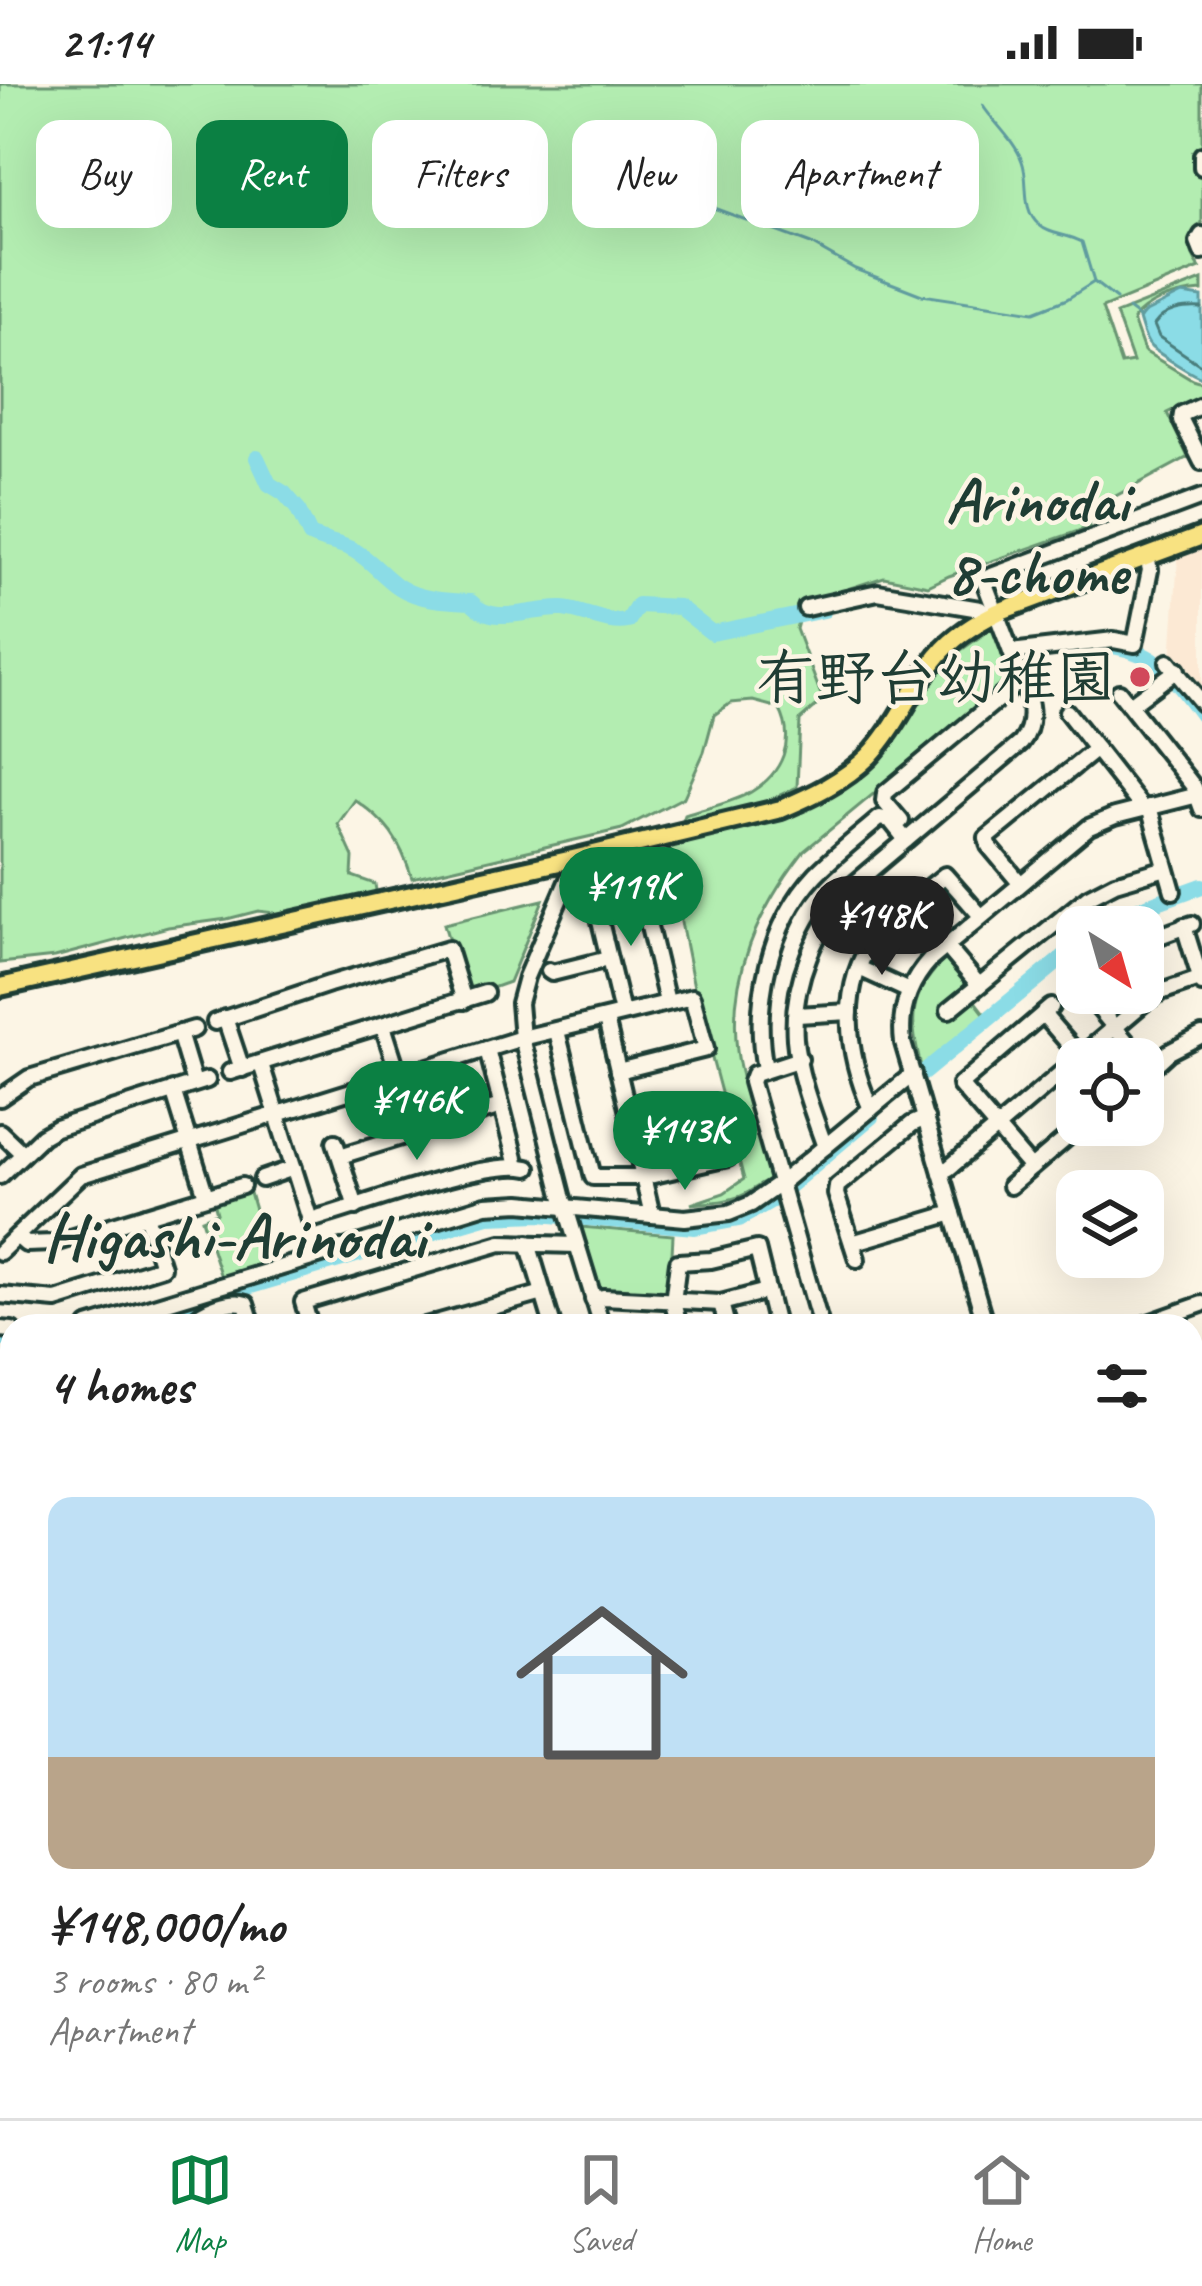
<!DOCTYPE html>
<meta charset="utf-8">
<style>
:root{--surface:#fff;--page:#f6f6f6;--text:#222;--muted:#767676;--line:#e0e0e0;--accent:#0b8043}
body{margin:0;font-family:Caveat,"Klee One",sans-serif;background:var(--page);color:var(--text);height:100vh;display:flex;flex-direction:column;font-size:45px;white-space:nowrap}
*{box-sizing:border-box;margin:0}
p{font-size:39px;color:var(--muted)}
.icon{flex:none;width:66px;height:66px;fill:none;stroke:currentColor;stroke-width:2;stroke-linecap:round;stroke-linejoin:round}
.map{position:relative;flex:1;overflow:hidden}
.details{position:absolute;left:0px;top:1230px;width:1203px;height:804px;display:flex;flex-direction:column;background:var(--surface);border-radius:36px 36px 0 0;box-shadow:0 12px 48px #0002}
.details>*{flex:none}
.banner{position:absolute;left:36px;top:36px;width:1131px;height:108px;display:flex;gap:24px}
.needle{width:78px;rotate:143deg}
.buttons{position:absolute;left:1056px;top:822px;display:grid;gap:24px}
.buttons a{display:grid;place-items:center;width:108px;height:108px;border-radius:24px;background:var(--surface);box-shadow:0 12px 48px #0002;font-size:60px}
.price{position:absolute;translate:-50% -102px;padding:0 27px;border-radius:42px;background:var(--accent);color:#fff;font-size:39px;line-height:78px;filter:drop-shadow(0 3px 6px #0008)}
.price::after{content:'';position:absolute;left:50%;top:72px;width:36px;height:27px;margin-left:-18px;background:inherit;clip-path:polygon(0 0,100% 0,50% 100%)}
.price.active{background:#222;color:#fff}
ul{padding:0;list-style:none}
li{display:grid;align-content:center;gap:24px;height:636px;padding:0 48px}
li+li{border-top:3px solid var(--line)}
li span{display:grid;place-items:center;height:372px;border-radius:24px;color:#555}
li>.icon{margin-inline-start:auto}
span .icon{width:216px;height:216px;fill:#fffc;stroke-width:1}
li b{font-size:51px}
h2{display:flex;justify-content:space-between;align-items:center;height:144px;padding:0 48px;font-size:51px}
.chip{padding:0 42px;border-radius:24px;background:var(--surface);box-shadow:0 12px 48px #0002;font-size:42px;line-height:108px}
.chip.active{background:var(--accent);color:#fff}
.status{display:flex;justify-content:space-between;align-items:center;height:84px;padding:0 60px;background:var(--surface);direction:ltr}
.status svg{height:33px;fill:currentColor}
.menu{display:flex;justify-content:space-around;align-items:center;height:168px;border-top:3px solid var(--line);background:var(--surface);font-size:33px;color:var(--muted)}
.menu a{display:grid;justify-items:center;gap:6px}
.menu .active{color:var(--accent)}
.map>svg:first-child{display:block}
.built{fill:#fce9d4}
.green{fill:#b3edb1;stroke:#699572;stroke-width:3}
.water{fill:#8bdce6;stroke:#609c9f;stroke-width:3}
.lines{fill:none;stroke-linecap:round;stroke-linejoin:round}
.shore{stroke:#4a7d7b;stroke-width:3}
.stream{stroke:#609c9f;stroke-width:3}
.river{stroke:#8bdce6;stroke-width:16}
.minor-casing{stroke:#1f3d34;stroke-width:22}
.major-casing{stroke:#1f3d34;stroke-width:26}
.minor{stroke:#fcf5e5;stroke-width:14}
.major{stroke:#f8e281;stroke-width:16}
.poi-dot{fill:#d1495b;stroke:#fcf5e5;stroke-width:4.5}
.labels{text-anchor:middle;stroke-width:9;stroke-linejoin:round;paint-order:stroke}
.poi-label{font-size:60px;font-weight:bold;fill:#1f3d34;stroke:#fcf5e5;text-anchor:end}
.neighbourhood-label{font-size:63px;font-weight:bold;fill:#1f3d34;stroke:#fcf5e5}
.quarter-label{font-size:66px;font-weight:bold;fill:#1f3d34;stroke:#fcf5e5}
</style>
<div class="status"><b>21:14</b><svg viewBox="0 0 49 12"><path d="M0 12V9h3v3zM5 12V6h3v6zM10 12V3h3v9zM15 12V0h3v12zM26 1h20v11H26zM47 4h2v5h-2z"/></svg></div>
<div class="map">
<svg width="1202" height="2034" viewBox="0 0 1202 2034">
<rect width="100%" height="100%" fill="#fcf5e5"/>
<filter id="ink" filterUnits="userSpaceOnUse"><feTurbulence type="fractalNoise" baseFrequency=".00833" numOctaves="2"/><feDisplacementMap in="SourceGraphic" scale="24" xChannelSelector="R" yChannelSelector="G"/><feConvolveMatrix kernelMatrix="1 2 1 2 8 2 1 2 1" color-interpolation-filters="sRGB"/></filter>
<g filter="url(#ink)">
<polygon class="built" points="1202,465 1202,616 1171,576 1178,473"/>
<g class="green">
<path d="M0 0H1202V61L1193 71 1197 87 1202 93V139C1184 151 1189 169 1200 184L1102 224 1121 280 1133 278 1116 230 1202 196V207C1178 209 1149 216 1133 236L1144 267 1192 296 1202 299V312L1167 329 1188 373 1086 428 1090 443 949 492 928 502 884 493 813 516 801 526 796 545 823 616 800 636 797 703 754 723 682 740 685 731C706 724 732 719 751 708 783 689 796 656 779 624L753 617 731 619 714 631 704 668 684 713 622 745 412 794C400 756 387 738 355 716L338 740 353 773 352 792 375 800 377 813 291 831 258 827 227 835 168 843 55 873 0 879Z"/>
<path d="M997 541 1014 593 1012 596 804 767C758 826 728 891 737 967 742 1005 763 1057 775 1095 763 1097 757 1104 745 1110 729 1118 709 1118 691 1120L724 1109 744 1095 697 918 669 778 668 760 782 733 845 705 880 674 896 655 948 575Z"/>
<polygon points="543,816 509,898 473,911 464,907 444,840"/>
<path d="M948 872 970 898 967 907 987 933 922 987C909 935 907 911 948 872Z"/>
<polygon points="242,1104 250,1109 270,1177 221,1193 202,1135 217,1129 213,1114"/>
<polygon points="581,1143 673,1151 670,1209 664,1213 605,1209 596,1203"/>
<polygon points="0,1507 12,1511 12,2022 944,2022 939,2033 948,2022 1030,2022 1032,2034 0,2034"/>
<polygon points="1191,1677 1202,1679 1202,1936 1196,1935 1191,1925"/>
</g>
<path class="water" d="M1182 210 1202 213V294C1194 292 1158 269 1151 263 1144 256 1142 244 1139 235L1144 229Z"/>
<g class="lines">
<path class="shore" d="M1202 224C1184 223 1165 225 1154 241L1159 253 1202 282"/>
<g class="stream">
<path d="M983 22C995 40 1015 57 1022 77 1030 98 1020 124 1039 141 1050 151 1068 150 1082 158L1094 198 1116 215"/>
<polyline points="607,91 654,102 811,160 855,185 922,211 1034,228 1067,215 1094,198"/>
<polyline points="1128,225 1140,234"/>
</g>
<g class="river">
<path d="M257 374 269 400 284 409 297 424 310 451C324 458 342 459 355 467 372 477 383 492 399 503 419 516 447 517 471 518 493 544 534 523 563 525 584 527 607 541 628 537L638 521 679 523 712 549 824 526"/>
<path d="M1114 562C1160 570 1176 596 1202 631"/>
<polyline points="1103,843 1133,827 1202,802"/>
<polyline points="923,989 1077,862"/>
<polyline points="789,1102 871,1033"/>
<polyline points="115,1242 488,1132 539,1130 695,1143 739,1135 775,1114"/>
<polyline points="0,1254 12,1256"/>
</g>
<g class="minor-casing">
<g id="minor">
<polyline points="1202,71 1202,83"/>
<polyline points="1202,151 1198,158 1202,168"/>
<polyline points="1202,321 1182,330 1181,336 1202,378"/>
<polyline points="1147,473 1150,486 1135,560 1114,556 1011,568 984,497 986,494 1202,413"/>
<polyline points="806,524 878,508 980,525 988,534"/>
<polyline points="1168,578 1202,619"/>
<polyline points="1119,608 1194,703 1202,725"/>
<polyline points="1130,621 1177,586"/>
<polyline points="1067,628 1143,725"/>
<polyline points="1149,723 1173,807"/>
<polyline points="901,737 884,717 885,709 1021,596"/>
<polyline points="573,775 573,784 526,893 519,919 522,954 562,1111 602,1242"/>
<polyline points="635,784 667,918"/>
<polyline points="1020,799 989,762 987,754 1096,665"/>
<polyline points="1184,842 1202,900"/>
<polyline points="1143,858 1192,840"/>
<polyline points="946,862 979,901"/>
<polyline points="859,884 909,907"/>
<polyline points="549,887 552,889 608,875"/>
<polyline points="1069,908 1077,903"/>
<polyline points="1086,909 1141,975"/>
<polyline points="949,926 1088,813 1115,799 1166,784"/>
<polyline points="622,929 594,812 614,794 663,773"/>
<polyline points="1043,930 1082,975"/>
<polyline points="797,931 850,928"/>
<polyline points="225,934 242,985"/>
<polyline points="606,935 652,1131"/>
<polyline points="215,938 329,900 448,865 464,917"/>
<polyline points="383,942 399,992"/>
<polyline points="557,947 593,1093 645,1093 728,1074 733,1069 719,1020 631,1042"/>
<polyline points="179,949 194,999"/>
<polyline points="487,965 517,1082"/>
<polyline points="800,975 754,990 751,998 821,1242"/>
<path d="M261 980 310 1136C358 1123 485 1075 528 1084"/>
<path d="M765 985C752 919 769 840 816 790 836 770 859 752 880 734L890 736 906 756"/>
<polyline points="230,988 485,909"/>
<polyline points="1143,992 1169,968 1202,951"/>
<polyline points="173,1006 206,1112"/>
<polyline points="0,1014 29,994 194,945"/>
<path d="M871 1025C847 971 837 905 875 853 893 829 922 810 945 791L981 832"/>
<polyline points="0,1048 23,1070"/>
<polyline points="335,1058 356,1123"/>
<path d="M825 1063C813 1029 798 991 795 955 791 898 816 843 853 801L1021 659C1043 631 1022 597 1011 568"/>
<polyline points="340,1072 501,1022"/>
<polyline points="1031,1084 960,1001 1051,923"/>
<polyline points="941,1088 949,1084 1146,917 1161,908 1202,894"/>
<polyline points="0,1092 42,1052 56,1044 207,996"/>
<polyline points="262,1095 294,1084"/>
<polyline points="1010,1102 1082,1041"/>
<polyline points="17,1152 26,1160 54,1159 242,1102"/>
<polyline points="528,1159 553,1242"/>
<polyline points="852,1159 953,1129"/>
<polyline points="0,1168 81,1091 522,954 692,913 706,965 618,987"/>
<polyline points="857,1175 836,1110 837,1102 912,1040 926,1034"/>
<polyline points="0,1211 56,1216 162,1183 146,1131"/>
<polyline points="593,1215 603,1213 721,1219 767,1207"/>
<polyline points="721,1219 727,1242"/>
<polyline points="88,1242 486,1121 520,1119 685,1134 729,1129 751,1120 781,1099 913,990"/>
<path d="M194 1242 193 1237C203 1225 231 1215 246 1220L253 1242"/>
<polyline points="310,1242 303,1218 501,1159 577,1161"/>
<polyline points="425,1242 543,1209"/>
<polyline points="679,1242 673,1218 678,1178 711,1176 757,1165 776,1242"/>
<path d="M986 1242 903 959C899 927 908 900 930 876L1089 743 1115 732 1202 710"/>
<polyline points="1140,1242 1202,1220"/>
<polyline points="0,1245 12,1246"/>
<polyline points="0,1368 12,1368"/>
<polyline points="1192,1445 1202,1489"/>
<polyline points="1191,1671 1202,1673"/>
<polyline points="1166,2022 1196,2034"/>
<polyline points="1042,2034 1053,2022"/>
<polyline points="1107,2034 1119,2022"/>
</g>
</g>
<g class="major-casing">
<path id="major" d="M0 903 573 775 781 725C812 712 844 697 869 672 897 643 912 603 938 572 954 552 976 539 998 528L1202 452"/>
</g>
<use href="#minor" class="minor"/>
<use href="#major" class="major"/>
</g>
</g>
<circle class="poi-dot" cx="1140" cy="593" r="12"/>
<g class="labels">
<g class="poi-label">
<text x="1116" y="614">有野台幼稚園</text>
</g>
<g class="neighbourhood-label">
<text x="1037" y="437">Arinodai<tspan x="1037" dy="72">8-chome</tspan></text>
</g>
<g class="quarter-label">
<text x="234" y="1174">Higashi-Arinodai</text>
</g>
</g>
</svg>
<div class="buttons">
<a><svg class="needle" viewBox="-14 -14 28 28"><path d="M0-13l5 13h-10z" fill="#e53935"/><path d="M0 13l5-13h-10z" fill="#767676"/></svg></a>
<a><svg class="icon" aria-label="locate" viewBox="0 0 24 24"><circle cx="12" cy="12" r="6"/><path d="M12 2v4M12 18v4M2 12h4M18 12h4"/></svg></a>
<a><svg class="icon" aria-label="layers" viewBox="0 0 24 24"><path d="M12 4l9 5-9 5-9-5zM3 14l9 5 9-5"/></svg></a>
</div>
<b class="price" style="left:631px;top:865px">¥119K</b>
<b class="price active" style="left:882px;top:894px">¥148K</b>
<b class="price" style="left:417px;top:1079px">¥146K</b>
<b class="price" style="left:685px;top:1109px">¥143K</b>
<div class="banner">
<a class="chip">Buy</a>
<a class="chip active">Rent</a>
<a class="chip">Filters</a>
<a class="chip">New</a>
<a class="chip">Apartment</a>
</div>
<section class="details">
<h2>4 homes<svg class="icon" aria-label="filters" viewBox="0 0 24 24"><path d="M4 7h16M4 17h16"/><circle cx="9" cy="7" r="2"/><circle cx="15" cy="17" r="2"/></svg></h2>
<ul>
<li><span style="background:linear-gradient(#bfe0f5 70%,#b9a48a 0)"><svg class="icon" aria-label="home" viewBox="0 0 24 24"><path d="M3 11l9-7 9 7M6 9v11h12V9"/></svg></span><div><b>¥148,000/mo</b><p>3 rooms · 80 m²</p><p>Apartment</p></div></li>
</ul>
</section>
</div>
<nav class="menu">
<a class="active"><svg class="icon" aria-label="map" viewBox="0 0 24 24"><path d="M3 6l6-2 6 2 6-2v14l-6 2-6-2-6 2zM9 4v14M15 6v14"/></svg>Map</a>
<a><svg class="icon" aria-label="saved" viewBox="0 0 24 24"><path d="M7 4h10v16l-5-4-5 4z"/></svg>Saved</a>
<a><svg class="icon" aria-label="home" viewBox="0 0 24 24"><path d="M3 11l9-7 9 7M6 9v11h12V9"/></svg>Home</a>
</nav>
